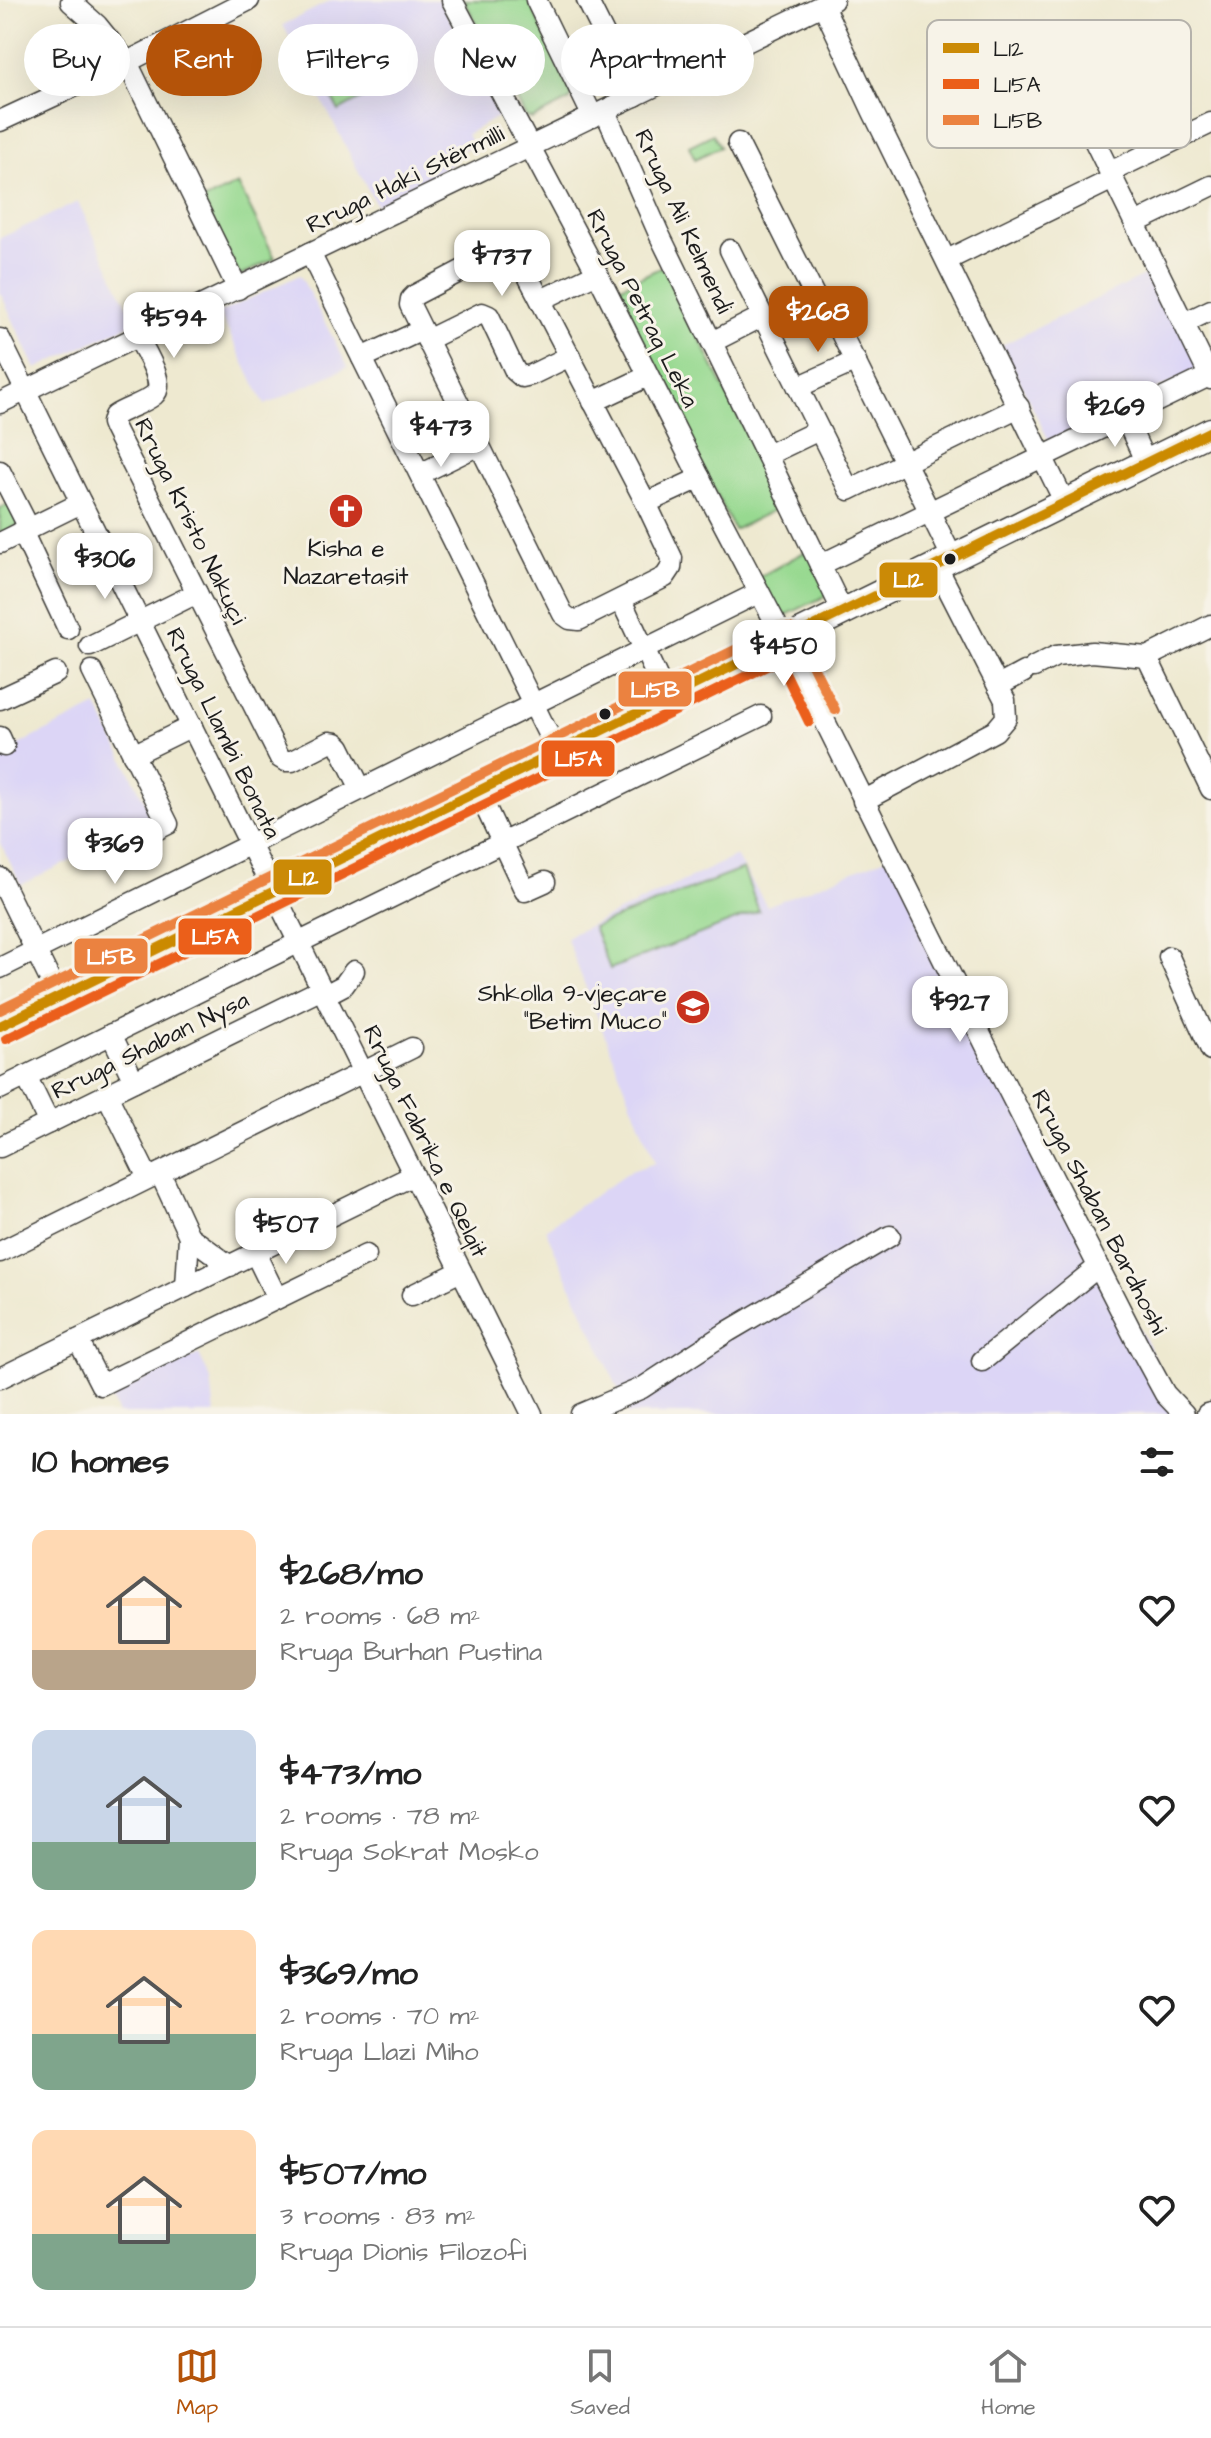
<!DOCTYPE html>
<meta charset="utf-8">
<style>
:root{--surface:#fff;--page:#f2f2f2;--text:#222;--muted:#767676;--line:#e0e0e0;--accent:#b45309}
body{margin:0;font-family:"Architects Daughter",sans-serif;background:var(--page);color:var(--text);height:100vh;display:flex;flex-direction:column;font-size:30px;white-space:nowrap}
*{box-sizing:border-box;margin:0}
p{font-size:26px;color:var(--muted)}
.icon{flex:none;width:44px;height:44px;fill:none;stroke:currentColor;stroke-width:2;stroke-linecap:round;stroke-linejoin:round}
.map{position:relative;height:1414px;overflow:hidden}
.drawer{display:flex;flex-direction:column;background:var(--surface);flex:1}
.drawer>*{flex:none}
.top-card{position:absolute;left:24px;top:24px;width:800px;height:72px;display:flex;gap:16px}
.price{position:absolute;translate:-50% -68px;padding:0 18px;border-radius:16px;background:#fff;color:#222;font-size:26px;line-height:52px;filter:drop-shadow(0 2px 4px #0008)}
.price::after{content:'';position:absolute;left:50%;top:48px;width:24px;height:18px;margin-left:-12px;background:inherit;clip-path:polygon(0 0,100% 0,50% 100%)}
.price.selected{background:var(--accent);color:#fff}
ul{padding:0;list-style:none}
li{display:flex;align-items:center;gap:24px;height:200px;padding:0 32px}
li span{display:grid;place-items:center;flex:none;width:224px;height:160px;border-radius:16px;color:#555}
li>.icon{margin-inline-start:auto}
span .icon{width:96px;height:96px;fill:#fffc;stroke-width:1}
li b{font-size:34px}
h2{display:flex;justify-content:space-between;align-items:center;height:96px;padding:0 32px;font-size:34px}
.chip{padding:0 28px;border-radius:36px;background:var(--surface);box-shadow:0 8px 32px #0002;font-size:28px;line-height:72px}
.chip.selected{background:var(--accent);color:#fff}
.menu{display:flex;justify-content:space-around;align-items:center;height:112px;border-top:2px solid var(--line);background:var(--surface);font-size:22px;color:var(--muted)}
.menu a{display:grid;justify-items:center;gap:4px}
.menu .selected{color:var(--accent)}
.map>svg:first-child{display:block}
.built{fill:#dcd5f6}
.green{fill:#97d990;stroke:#5a7a56;stroke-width:2}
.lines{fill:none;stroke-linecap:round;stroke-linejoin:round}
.minor-casing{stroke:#3c3b37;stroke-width:23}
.major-casing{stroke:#3c3b37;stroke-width:29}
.minor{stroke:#fff;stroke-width:20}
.major{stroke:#fff;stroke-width:26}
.bus-1-casing{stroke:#f7f3e8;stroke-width:16}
.bus-2-casing{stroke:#f7f3e8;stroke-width:16}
.bus-3-casing{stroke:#f7f3e8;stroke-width:16}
.bus-1{stroke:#cb8a06;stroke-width:10}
.bus-2{stroke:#eb5f1a;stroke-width:10}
.bus-3{stroke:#eb8240;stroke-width:10}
.bus-dot{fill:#1c1c1c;stroke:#f7f3e8;stroke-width:3}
.labels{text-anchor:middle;stroke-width:6;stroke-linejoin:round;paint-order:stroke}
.street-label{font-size:24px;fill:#1c1c1c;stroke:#f7f3e8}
.poi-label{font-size:24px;fill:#1c1c1c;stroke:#f7f3e8}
.key{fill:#f7f3e8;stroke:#b5b2ab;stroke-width:2}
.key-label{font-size:22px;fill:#1c1c1c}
.line-badge{stroke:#f7f3e8;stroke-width:3}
.badge-label{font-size:22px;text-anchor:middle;font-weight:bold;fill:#fff}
</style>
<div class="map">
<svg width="1211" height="1414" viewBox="0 0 1211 1414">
<rect width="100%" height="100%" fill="#f7f3e8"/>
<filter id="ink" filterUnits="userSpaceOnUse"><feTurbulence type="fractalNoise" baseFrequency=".0125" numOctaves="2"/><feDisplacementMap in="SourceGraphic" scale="16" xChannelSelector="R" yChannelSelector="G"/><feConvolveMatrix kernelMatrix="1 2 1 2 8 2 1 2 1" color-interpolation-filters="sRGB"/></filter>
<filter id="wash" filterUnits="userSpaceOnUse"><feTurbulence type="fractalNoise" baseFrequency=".006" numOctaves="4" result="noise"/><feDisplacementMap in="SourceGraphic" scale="32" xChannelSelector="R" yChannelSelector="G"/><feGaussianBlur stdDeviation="1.8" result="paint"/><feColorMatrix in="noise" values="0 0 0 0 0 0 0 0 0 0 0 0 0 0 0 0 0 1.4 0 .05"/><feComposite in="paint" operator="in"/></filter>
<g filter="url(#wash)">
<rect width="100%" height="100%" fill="#eee9d0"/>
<g class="built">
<polygon points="332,0 440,0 501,115 467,134 472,145 450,157 453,164 376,205 283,25"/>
<polygon points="78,202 135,322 36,369 0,292 0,238"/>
<polygon points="1152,272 1199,369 1049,441 1002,345"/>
<polygon points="300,275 348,367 265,405 219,313"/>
<polygon points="97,706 154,820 21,885 0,842 0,754"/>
<polygon points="736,856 767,906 891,856 1184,1414 628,1414 622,1397 545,1229 631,1171 655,1163 566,937"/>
<polygon points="199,1354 211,1380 215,1414 118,1414 110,1396"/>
</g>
<g class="green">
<polygon points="464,0 529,0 572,95 570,100 532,119 526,117"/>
<polygon points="392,43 410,77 393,86 375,52"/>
<polygon points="371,56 386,85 339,111 323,82"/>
<polygon points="713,134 720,147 695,159 689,146"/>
<polygon points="238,184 275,258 240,276 203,201"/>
<polygon points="664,266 782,506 734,530 615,289"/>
<polygon points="10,503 20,524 0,534 0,508"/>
<polygon points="812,548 834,592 774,621 752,581"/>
<polygon points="743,869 759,911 610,969 593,927"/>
</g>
</g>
<g filter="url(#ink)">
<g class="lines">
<g class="minor-casing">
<g id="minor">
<polyline points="72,0 71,2 97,25 127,62 238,289"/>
<polyline points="452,0 597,273 711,500 785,641 999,1072 1141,1350 1165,1394 1184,1414"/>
<polyline points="536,0 593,117"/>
<polyline points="587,0 635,96"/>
<polyline points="823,5 873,112 1065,503"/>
<polyline points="1071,93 1211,379"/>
<polyline points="605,111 659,234 843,612"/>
<polyline points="0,121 127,62 249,0"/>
<polyline points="738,143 820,307 835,321 953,559"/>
<polyline points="1110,172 1211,123"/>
<polyline points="1135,223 1211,186"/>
<polygon points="505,248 508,248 517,255 646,503 672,558 671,568 665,577 579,620 570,619 563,614 410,305 411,299 415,295"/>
<polyline points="730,250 849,490 1019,407"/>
<polyline points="310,253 557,752"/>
<polyline points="947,260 1113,179"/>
<polyline points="541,300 597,273"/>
<polyline points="1184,323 1211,310"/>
<path d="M138 337C144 350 167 384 154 395 143 404 126 408 114 416L112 423 114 428 280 758 285 761H292L329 742 336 743 340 747 361 789"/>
<polyline points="0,339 532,1414"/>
<polyline points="427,340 482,313 489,316 515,371 522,377 531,375 570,356"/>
<polyline points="712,342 763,316"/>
<polyline points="362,358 422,330"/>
<polyline points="798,387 856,361"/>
<polyline points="593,402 648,376"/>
<polyline points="0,403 833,0"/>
<polyline points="1125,417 1146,463"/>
<polyline points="767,455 819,430"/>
<polyline points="0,471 29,528"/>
<polyline points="420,474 479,445"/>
<polyline points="646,503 700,478"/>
<polyline points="22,531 68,629"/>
<polyline points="0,543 81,503"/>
<polyline points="820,565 1211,375"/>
<polyline points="621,600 667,698"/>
<polyline points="90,646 197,593"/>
<polyline points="1147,657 1211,789"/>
<polyline points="1034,667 1056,656 1092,652 1147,657 1211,625"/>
<polyline points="92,671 168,824 140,838"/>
<polyline points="998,686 1024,672"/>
<polyline points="0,699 56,673"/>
<polyline points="0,737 4,746"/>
<polyline points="133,755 192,726"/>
<polyline points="478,791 525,891 545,882"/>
<polyline points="863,801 995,731 1006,718 1005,700 937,567"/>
<polyline points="0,878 59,998"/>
<polyline points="1169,957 1211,1050"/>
<polyline points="0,968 758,593"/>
<polyline points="325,995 344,985 354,971"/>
<polyline points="111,1034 134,1081"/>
<polyline points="26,1076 49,1123"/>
<polyline points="0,1089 761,716"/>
<polyline points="107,1095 148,1178"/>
<polyline points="0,1147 322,989"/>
<polyline points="160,1173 189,1236 230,1266"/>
<polyline points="0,1252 412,1048"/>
<polyline points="255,1253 277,1298"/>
<polyline points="186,1287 189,1236"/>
<polyline points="412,1295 461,1271"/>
<polyline points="78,1340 101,1385 366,1255"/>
<polyline points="982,1361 1099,1266"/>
<polyline points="0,1378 414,1175"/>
<polyline points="581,1414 642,1388 729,1331 890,1236"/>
<polyline points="1207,1414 1211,1413"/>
</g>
</g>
<g class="major-casing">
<polyline id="major" points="0,1026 1211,431"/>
</g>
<use href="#minor" class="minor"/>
<use href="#major" class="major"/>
<g class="bus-1-casing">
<polyline id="bus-1" points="0,1026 1211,431"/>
</g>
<g class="bus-2-casing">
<polyline id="bus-2" points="6,1039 779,660 809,722"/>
</g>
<g class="bus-3-casing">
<polyline id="bus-3" points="0,1010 780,628 790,628 797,634 835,710"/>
</g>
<use href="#bus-1" class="bus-1"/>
<use href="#bus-2" class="bus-2"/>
<use href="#bus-3" class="bus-3"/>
</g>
</g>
<defs>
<g id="church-disc" transform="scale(1.8)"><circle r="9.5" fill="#c8321e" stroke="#f7f3e8"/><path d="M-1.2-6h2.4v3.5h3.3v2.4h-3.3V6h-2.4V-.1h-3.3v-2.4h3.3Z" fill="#fff"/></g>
<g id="school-disc" transform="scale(1.8)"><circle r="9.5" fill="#c8321e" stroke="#f7f3e8"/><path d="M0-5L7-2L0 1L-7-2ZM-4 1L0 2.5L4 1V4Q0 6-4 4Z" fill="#fff"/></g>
</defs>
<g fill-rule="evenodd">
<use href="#church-disc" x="346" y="511"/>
<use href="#school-disc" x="693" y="1007"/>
</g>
<g class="bus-dot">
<circle cx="950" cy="559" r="7"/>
<circle cx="605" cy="714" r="7"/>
</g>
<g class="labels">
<g class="street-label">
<text transform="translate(405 179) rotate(-26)" y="8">Rruga Haki Stërmilli</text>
<text transform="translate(684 221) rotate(65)" y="8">Rruga Ali Kelmendi</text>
<text transform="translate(643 308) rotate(63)" y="8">Rruga Petraq Leka</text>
<text transform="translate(191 521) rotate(64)" y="8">Rruga Kristo Nakuçi</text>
<text transform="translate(224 733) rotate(64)" y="8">Rruga Llambi Bonata</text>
<text transform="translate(150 1045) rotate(-26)" y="8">Rruga Shaban Nysa</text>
<text transform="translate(426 1141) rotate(64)" y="8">Rruga Fabrika e Qelqit</text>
<text transform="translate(1100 1212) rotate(63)" y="8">Rruga Shaban Bardhoshi</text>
</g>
<g class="poi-label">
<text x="346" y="556">Kisha e<tspan x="346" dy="28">Nazaretasit</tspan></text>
<text x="667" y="1001" text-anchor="end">Shkolla 9-vjeçare<tspan x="667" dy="28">"Betim Muco"</tspan></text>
</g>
</g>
<rect x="927" y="20" width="264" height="128" rx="12" class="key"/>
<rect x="943" y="43" width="36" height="10" fill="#cb8a06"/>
<rect x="943" y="79" width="36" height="10" fill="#eb5f1a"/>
<rect x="943" y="115" width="36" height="10" fill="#eb8240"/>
<g class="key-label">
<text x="993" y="56">L12</text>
<text x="993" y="92">L15A</text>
<text x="993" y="128">L15B</text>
</g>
<g class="line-badge">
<rect x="878" y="561" width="61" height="38" rx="8" fill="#cb8a06"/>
<rect x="617" y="670" width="76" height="38" rx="8" fill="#eb8240"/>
<rect x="540" y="739" width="76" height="39" rx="8" fill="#eb5f1a"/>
<rect x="272" y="858" width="61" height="38" rx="8" fill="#cb8a06"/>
<rect x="177" y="917" width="76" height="39" rx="8" fill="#eb5f1a"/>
<rect x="73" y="937" width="76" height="38" rx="8" fill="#eb8240"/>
</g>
<g class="badge-label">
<text x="908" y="587">L12</text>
<text x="655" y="697">L15B</text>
<text x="578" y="766">L15A</text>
<text x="303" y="885">L12</text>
<text x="215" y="944">L15A</text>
<text x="111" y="964">L15B</text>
</g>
</svg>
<b class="price" style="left:502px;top:298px">$737</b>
<b class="price selected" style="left:818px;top:354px">$268</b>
<b class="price" style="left:174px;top:360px">$594</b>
<b class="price" style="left:1115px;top:449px">$269</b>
<b class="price" style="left:441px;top:469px">$473</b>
<b class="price" style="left:105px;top:601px">$306</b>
<b class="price" style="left:784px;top:688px">$450</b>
<b class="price" style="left:115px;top:886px">$369</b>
<b class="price" style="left:960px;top:1044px">$927</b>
<b class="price" style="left:286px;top:1266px">$507</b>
<div class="top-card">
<a class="chip">Buy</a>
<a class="chip selected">Rent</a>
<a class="chip">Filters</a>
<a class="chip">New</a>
<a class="chip">Apartment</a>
</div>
</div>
<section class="drawer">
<h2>10 homes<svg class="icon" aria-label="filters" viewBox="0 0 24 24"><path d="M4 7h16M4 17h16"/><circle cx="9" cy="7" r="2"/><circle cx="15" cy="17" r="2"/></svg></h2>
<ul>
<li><span style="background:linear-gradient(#ffd9b3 75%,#b9a48a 0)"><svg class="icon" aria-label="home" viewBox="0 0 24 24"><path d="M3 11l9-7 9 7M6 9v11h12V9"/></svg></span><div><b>$268/mo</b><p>2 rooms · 68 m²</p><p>Rruga Burhan Pustina</p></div><svg class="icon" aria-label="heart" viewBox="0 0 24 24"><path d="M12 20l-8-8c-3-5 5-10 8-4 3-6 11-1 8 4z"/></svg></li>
<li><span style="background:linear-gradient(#c9d6e8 70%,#7fa58c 0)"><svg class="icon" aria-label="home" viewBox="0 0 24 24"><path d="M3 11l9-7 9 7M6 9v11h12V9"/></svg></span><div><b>$473/mo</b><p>2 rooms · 78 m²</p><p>Rruga Sokrat Mosko</p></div><svg class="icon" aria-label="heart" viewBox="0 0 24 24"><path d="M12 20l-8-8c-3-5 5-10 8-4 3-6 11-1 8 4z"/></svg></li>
<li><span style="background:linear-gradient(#ffd9b3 65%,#7fa58c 0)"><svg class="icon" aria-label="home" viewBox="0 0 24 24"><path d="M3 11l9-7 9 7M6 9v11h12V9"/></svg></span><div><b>$369/mo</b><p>2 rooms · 70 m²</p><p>Rruga Llazi Miho</p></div><svg class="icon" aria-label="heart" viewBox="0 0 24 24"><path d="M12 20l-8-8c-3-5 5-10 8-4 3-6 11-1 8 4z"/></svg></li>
<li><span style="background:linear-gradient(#ffd9b3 65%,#7fa58c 0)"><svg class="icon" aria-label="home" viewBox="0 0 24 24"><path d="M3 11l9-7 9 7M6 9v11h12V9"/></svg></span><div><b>$507/mo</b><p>3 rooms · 83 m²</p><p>Rruga Dionis Filozofi</p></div><svg class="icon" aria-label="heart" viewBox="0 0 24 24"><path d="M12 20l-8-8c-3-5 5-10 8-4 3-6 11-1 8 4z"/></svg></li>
</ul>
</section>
<nav class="menu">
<a class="selected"><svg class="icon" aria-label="map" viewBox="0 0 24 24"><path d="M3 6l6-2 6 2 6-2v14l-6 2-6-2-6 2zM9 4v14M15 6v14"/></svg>Map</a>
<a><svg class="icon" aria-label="saved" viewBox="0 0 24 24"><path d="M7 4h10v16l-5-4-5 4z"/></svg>Saved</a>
<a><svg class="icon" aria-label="home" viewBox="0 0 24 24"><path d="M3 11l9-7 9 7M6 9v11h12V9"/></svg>Home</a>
</nav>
